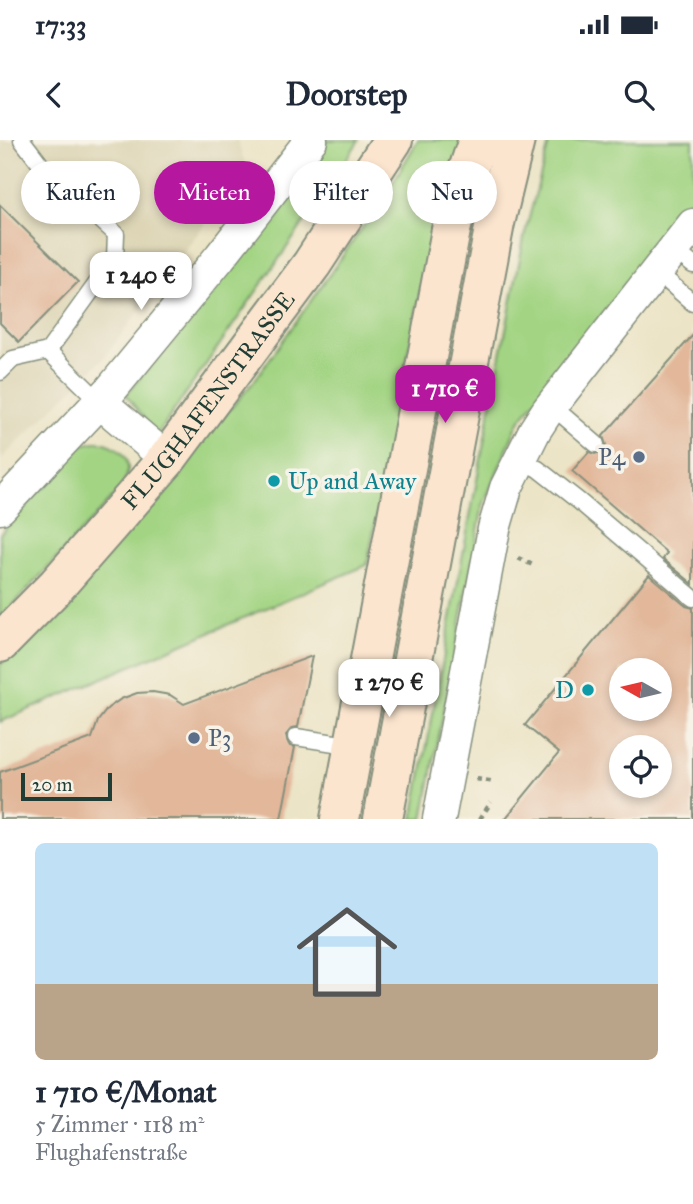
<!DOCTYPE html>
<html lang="de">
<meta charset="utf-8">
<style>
:root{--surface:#fff;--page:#f2f2f3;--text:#1f2937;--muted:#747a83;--line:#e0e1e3;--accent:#b5179e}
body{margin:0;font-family:"IM FELL Great Primer",serif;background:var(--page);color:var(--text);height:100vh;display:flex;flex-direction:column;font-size:26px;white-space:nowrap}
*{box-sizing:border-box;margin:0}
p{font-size:23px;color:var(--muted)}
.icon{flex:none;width:38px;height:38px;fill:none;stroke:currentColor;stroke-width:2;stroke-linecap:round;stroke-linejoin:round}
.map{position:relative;height:679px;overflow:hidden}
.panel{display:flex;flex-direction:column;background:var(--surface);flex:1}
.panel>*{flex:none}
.hud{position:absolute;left:21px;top:21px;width:651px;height:63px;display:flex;gap:14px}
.needle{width:46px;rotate:278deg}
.controls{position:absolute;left:609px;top:518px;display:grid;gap:14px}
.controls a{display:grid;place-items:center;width:63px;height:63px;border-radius:50%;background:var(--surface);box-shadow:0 4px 10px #0003;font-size:35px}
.scale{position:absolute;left:21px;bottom:18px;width:91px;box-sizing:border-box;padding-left:7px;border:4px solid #1f3d34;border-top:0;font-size:19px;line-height:24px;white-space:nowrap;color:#1f3d34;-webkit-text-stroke:5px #f7f3e8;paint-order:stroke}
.price{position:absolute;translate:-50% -60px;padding:0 16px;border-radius:14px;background:#fff;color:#222;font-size:23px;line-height:46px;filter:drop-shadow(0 2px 4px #0008)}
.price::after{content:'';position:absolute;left:50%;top:42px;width:21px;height:16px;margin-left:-10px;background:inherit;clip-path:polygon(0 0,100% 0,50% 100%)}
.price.on{background:var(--accent);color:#fff}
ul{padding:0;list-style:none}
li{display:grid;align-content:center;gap:14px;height:371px;padding:0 35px}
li+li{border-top:2px solid var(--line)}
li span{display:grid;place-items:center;height:217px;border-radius:10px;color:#555}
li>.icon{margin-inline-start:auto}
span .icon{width:126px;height:126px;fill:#fffc;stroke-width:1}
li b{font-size:30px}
.chip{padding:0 24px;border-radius:32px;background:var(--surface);box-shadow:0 4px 10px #0003;font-size:24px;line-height:63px}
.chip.on{background:var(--accent);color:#fff}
.status{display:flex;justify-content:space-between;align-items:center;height:49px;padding:0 35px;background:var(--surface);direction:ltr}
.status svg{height:19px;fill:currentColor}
header{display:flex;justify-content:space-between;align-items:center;height:91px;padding:0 35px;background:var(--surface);font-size:32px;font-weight:700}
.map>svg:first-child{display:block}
.built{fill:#ddd5b5}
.green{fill:#a3d483;stroke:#61885c;stroke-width:2}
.building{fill:#e2b79a;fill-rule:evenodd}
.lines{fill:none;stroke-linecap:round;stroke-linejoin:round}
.service-casing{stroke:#86907d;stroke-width:19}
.minor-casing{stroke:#86907d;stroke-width:35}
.secondary-casing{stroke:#86907d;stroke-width:42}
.path{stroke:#86907d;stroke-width:4.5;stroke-dasharray:5 5;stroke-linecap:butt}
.service{stroke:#fff;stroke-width:16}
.minor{stroke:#fff;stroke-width:32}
.secondary{stroke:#fbe5cf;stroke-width:38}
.service-dot{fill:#5c6f8a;stroke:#f7f3e8;stroke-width:2.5}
.culture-dot{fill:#0f9aa8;stroke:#f7f3e8;stroke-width:2.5}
.labels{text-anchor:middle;stroke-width:7;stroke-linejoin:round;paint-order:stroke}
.street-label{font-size:24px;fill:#1f3d34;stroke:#f7f3e8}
.service-label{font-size:24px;fill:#4e5e75;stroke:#f7f3e8;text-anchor:end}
.culture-label{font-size:24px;fill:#0d838f;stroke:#f7f3e8;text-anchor:start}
</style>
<div class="status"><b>17:33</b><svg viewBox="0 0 49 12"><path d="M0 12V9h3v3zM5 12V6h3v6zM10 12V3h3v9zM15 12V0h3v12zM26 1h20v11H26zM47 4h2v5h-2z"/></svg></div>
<header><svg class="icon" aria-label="back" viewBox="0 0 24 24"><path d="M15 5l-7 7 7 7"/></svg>Doorstep<svg class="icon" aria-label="search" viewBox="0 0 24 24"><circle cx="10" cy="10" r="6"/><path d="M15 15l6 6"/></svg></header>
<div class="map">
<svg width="693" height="679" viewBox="0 0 693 679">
<rect width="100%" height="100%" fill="#f7f3e8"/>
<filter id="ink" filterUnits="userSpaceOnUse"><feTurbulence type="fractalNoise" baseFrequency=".0143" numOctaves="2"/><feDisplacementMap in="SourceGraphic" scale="14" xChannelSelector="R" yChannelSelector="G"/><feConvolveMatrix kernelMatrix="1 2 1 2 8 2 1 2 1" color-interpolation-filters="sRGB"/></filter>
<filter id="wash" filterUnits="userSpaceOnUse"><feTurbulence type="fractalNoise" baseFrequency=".00686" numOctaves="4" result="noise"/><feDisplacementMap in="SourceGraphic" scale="28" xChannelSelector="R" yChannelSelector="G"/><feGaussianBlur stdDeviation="1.57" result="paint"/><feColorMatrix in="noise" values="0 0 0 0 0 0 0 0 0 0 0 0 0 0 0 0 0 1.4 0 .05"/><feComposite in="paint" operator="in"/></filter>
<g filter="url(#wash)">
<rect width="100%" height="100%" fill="#ece4c6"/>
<polygon class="built" points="0,0 237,0 247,28 103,219 0,320"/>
<g class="green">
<polygon points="328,0 359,0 328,48 157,295 126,255 295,44"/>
<polygon points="418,0 464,0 432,91 367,425 0,582 0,525 69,455 252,244 385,56"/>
<polygon points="550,0 693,0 693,58 518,283 483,365 423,679 413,679 493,255 525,93"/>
<path d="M94 302C109 301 127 310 128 327 129 334 124 342 121 349L0 479V394L82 305Z"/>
</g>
<g id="blocks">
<g class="building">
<polygon points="0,65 78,142 19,202 0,183"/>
<polygon points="693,195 693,444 663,419 667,413 572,331 589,312 595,314 603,311 606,305 603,296"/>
<path d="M649 435 686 466 693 468V679H505L559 613 525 585ZM621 530H660V569H621ZM621 607H660V646H621Z"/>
<polygon points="312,516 298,587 292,588 286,595 287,601 290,606 295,607 281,679 0,679 0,632 92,598 98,581 108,568 121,559 137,553 153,552 170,555 184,564"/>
</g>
</g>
</g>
<g filter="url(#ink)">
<use href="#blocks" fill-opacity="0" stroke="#86907d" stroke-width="2"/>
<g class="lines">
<g class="service-casing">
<g id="service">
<polyline points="673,109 693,125"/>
<polyline points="656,131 693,163"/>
<polyline points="48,211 100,262"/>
<polyline points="0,232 13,219 48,211 115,118 116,94 41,25 22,0"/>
<polyline points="552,266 596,304"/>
<polyline points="519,319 538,329 580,362 693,458"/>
<polyline points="296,597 354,606"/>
</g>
</g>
<g class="minor-casing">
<g id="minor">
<polyline points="100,262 167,319"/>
<polyline points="0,368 109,252 220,117 311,0"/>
<polyline points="439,679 494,389 506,348 535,290 548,270 693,85"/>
</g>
</g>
<g class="secondary-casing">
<g id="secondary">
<path id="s1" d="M0 503 57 445 167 319 312 124 393 0"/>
<polyline points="340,679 451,90 461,51 478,0"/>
<polyline points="383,679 495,83 515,0"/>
</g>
</g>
<g class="path">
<polyline points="518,418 533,425"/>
<polyline points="476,639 495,642"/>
<polyline points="480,679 491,662"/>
</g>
<use href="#service" class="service"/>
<use href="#minor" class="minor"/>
<use href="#secondary" class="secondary"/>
</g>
</g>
<g class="service-dot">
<circle cx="639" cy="317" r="7"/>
<circle cx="194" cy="598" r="7"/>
</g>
<g class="culture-dot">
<circle cx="274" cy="341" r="7"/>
<circle cx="588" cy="550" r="7"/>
</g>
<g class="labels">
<g class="street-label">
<text dy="8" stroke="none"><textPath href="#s1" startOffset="320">FLUGHAFENSTRASSE</textPath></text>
</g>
<g class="service-label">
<text x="625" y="325">P4</text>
<text x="208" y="606" text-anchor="start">P3</text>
</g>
<g class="culture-label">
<text x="288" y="349">Up and Away</text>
<text x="574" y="558" text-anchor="end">D</text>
</g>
</g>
</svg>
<div class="controls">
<a><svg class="needle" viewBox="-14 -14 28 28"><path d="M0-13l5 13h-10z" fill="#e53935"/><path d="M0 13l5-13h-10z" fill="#747a83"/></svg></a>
<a><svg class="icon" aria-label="locate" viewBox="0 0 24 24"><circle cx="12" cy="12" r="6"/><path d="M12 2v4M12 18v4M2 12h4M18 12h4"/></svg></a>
</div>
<div class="scale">20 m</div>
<b class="price" style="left:141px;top:172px">1 240 €</b>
<b class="price on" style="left:445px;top:285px">1 710 €</b>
<b class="price" style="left:389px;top:579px">1 270 €</b>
<div class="hud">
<a class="chip">Kaufen</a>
<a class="chip on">Mieten</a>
<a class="chip">Filter</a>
<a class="chip">Neu</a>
</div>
</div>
<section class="panel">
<ul>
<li><span style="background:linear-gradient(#bfe0f5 65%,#b9a48a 0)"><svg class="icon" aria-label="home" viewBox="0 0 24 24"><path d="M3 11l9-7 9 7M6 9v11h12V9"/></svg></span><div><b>1 710 €/Monat</b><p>5 Zimmer · 118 m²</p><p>Flughafenstraße</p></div></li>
</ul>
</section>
